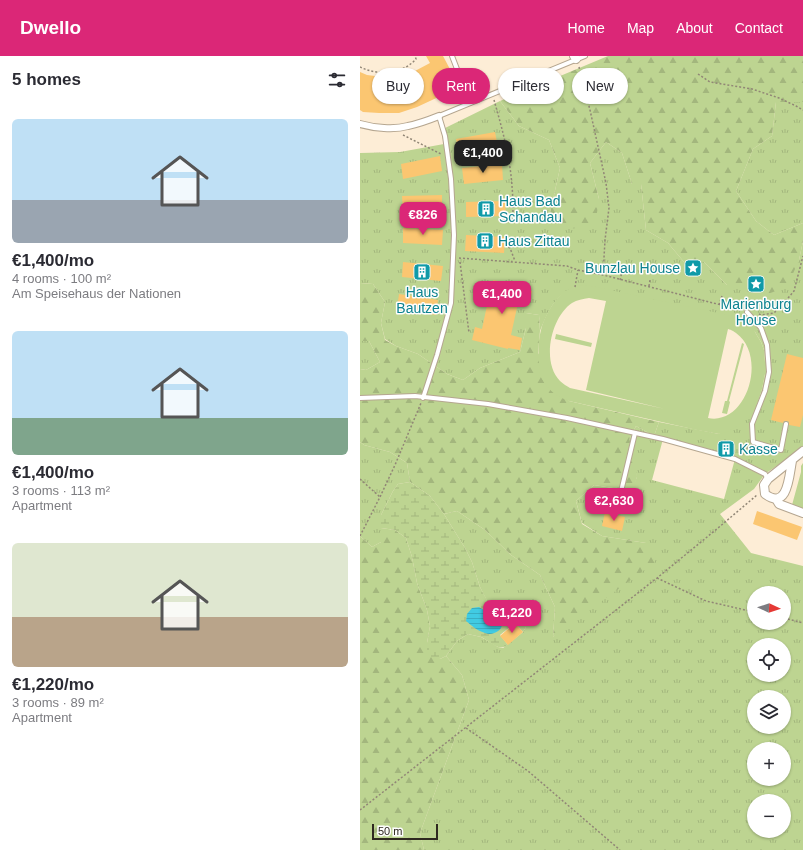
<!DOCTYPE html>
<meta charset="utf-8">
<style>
:root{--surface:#fff;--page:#f2f2f3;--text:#2b2b33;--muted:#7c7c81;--accent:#db2777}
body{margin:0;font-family:Helvetica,sans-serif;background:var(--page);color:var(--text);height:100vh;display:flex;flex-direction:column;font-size:15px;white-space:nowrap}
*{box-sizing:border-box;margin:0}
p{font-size:13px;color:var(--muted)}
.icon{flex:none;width:22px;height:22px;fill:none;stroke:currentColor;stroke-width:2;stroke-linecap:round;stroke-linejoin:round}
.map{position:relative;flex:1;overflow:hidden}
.panel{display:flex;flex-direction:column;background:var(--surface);width:360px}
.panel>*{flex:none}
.banner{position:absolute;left:12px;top:12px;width:371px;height:36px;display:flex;gap:8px}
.needle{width:26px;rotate:93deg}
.tools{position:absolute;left:387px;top:530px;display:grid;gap:8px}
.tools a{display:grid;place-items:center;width:44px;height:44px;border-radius:50%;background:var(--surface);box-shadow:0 1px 3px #0004;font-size:20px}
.scale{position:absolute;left:12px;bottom:10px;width:66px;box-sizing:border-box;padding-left:4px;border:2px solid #2f2920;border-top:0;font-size:11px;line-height:14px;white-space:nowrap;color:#2f2920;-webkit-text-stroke:3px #fdfdfd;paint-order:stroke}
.price{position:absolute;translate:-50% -34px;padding:0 9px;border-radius:8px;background:var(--accent);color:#fff;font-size:13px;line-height:26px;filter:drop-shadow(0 1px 2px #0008)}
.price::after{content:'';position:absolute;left:50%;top:24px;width:12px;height:9px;margin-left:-6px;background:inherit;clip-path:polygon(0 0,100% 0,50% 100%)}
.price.selected{background:#222;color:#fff}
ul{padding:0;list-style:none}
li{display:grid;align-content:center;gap:8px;height:212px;padding:0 12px}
li span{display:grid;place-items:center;height:124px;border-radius:6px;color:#555}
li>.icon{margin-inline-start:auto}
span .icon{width:72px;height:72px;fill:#fffc;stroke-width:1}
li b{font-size:17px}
h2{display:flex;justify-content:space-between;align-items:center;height:48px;padding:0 12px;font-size:17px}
.chip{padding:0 14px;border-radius:18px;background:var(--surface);box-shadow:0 1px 3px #0004;font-size:14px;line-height:36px}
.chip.selected{background:var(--accent);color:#fff}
header{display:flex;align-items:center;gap:24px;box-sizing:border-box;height:56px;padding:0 20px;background:var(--accent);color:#fff}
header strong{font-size:19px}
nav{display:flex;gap:22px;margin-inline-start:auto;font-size:14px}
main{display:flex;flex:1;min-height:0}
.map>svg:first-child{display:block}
.grass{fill:url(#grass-tufts);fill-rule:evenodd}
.forest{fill:url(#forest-firs)}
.wetland{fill:url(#wetland-marsh)}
.park{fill:#bdd491;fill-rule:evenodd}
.water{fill:url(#water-rules)}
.building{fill:#fbc671}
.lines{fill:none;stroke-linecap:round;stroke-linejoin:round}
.service-casing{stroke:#b5a690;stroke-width:6}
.pedestrian-casing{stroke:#b5a690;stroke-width:8}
.minor-casing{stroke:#b5a690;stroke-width:10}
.path{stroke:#918676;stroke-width:1.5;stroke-dasharray:2 2;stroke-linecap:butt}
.service{stroke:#fff;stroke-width:4}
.pedestrian{stroke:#fff;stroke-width:6}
.minor{stroke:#fff;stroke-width:8}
.labels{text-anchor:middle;stroke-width:3;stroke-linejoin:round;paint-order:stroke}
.culture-label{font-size:14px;fill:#0d838f;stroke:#fdfdfd;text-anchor:start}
</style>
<header>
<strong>Dwello</strong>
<nav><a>Home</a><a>Map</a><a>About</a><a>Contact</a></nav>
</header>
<main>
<section class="panel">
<h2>5 homes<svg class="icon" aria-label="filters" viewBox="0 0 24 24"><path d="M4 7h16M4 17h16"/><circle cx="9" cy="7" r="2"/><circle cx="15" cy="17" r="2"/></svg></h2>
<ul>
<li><span style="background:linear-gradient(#bfe0f5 65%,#9aa5b1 0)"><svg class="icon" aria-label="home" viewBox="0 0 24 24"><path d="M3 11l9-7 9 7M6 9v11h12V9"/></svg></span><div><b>€1,400/mo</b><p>4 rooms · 100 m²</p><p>Am Speisehaus der Nationen</p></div></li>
<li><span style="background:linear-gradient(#bfe0f5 70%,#7fa58c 0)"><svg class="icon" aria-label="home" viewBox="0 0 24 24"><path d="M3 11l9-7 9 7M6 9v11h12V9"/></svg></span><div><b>€1,400/mo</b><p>3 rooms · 113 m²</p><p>Apartment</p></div></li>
<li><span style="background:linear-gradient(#dfe7d0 60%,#b9a48a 0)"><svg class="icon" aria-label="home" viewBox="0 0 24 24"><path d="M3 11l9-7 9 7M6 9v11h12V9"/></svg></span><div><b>€1,220/mo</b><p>3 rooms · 89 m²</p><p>Apartment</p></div></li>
</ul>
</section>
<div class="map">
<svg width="443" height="794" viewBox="0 0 443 794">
<defs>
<pattern id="grass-tufts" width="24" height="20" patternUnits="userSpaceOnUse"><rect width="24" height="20" fill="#bdd491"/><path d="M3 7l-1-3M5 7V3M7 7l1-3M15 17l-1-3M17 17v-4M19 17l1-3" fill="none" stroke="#a3b67d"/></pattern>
<pattern id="forest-firs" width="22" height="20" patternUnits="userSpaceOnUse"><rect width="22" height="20" fill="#bdd491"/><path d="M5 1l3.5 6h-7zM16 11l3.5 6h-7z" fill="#a3b67d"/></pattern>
<pattern id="wetland-marsh" width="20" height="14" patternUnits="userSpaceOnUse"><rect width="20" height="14" fill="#bdd491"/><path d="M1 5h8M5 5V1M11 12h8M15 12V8" fill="none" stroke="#a3b67d"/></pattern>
<pattern id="water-rules" width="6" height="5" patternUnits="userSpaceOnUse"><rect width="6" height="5" fill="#41cbe3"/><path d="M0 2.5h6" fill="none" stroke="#39aec2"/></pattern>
</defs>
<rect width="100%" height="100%" fill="#fdedd6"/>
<g class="grass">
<path d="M140 45 159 70 189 84 200 112 188 166 239 143 230 107 246 86 262 97 272 128H281L286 174 308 187 324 206H344L367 229 439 204 443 185V391L441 393 405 418 394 433 360 458 391 497 443 510V794H64L60 777 109 644 102 619 86 600 97 585 108 578 121 581 138 591 143 592 163 576 166 571 140 554 130 551 120 531 112 506 105 492 84 458 97 455 125 474 151 499 180 519 195 551 193 581 286 487 242 480 222 467 216 445 234 429 253 432 265 449 277 421 269 384 276 370 294 380 299 366 359 378 398 346 402 333 405 318V306L404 294 401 286 395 276 215 231C195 239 188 255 180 275L179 259 166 257V272L160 296 120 312 103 324 87 318 58 298 36 290 25 283 21 267 25 246 13 228 0 227V97L40 96 84 88 81 74ZM303 383 375 403 364 443 292 424ZM394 537H424V567H394ZM394 589H424V619H394ZM394 641H424V671H394ZM394 693H424V723H394ZM394 745H424V775H394Z"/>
<polygon points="416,46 443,46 443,167 414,179 396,165 376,135 393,93 412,80"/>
<polygon points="0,285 9,285 20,306 6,314 0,313"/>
<polygon points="0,386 4,389 30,396 47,407 50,426 38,428 33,435 21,459 21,486 12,491 0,480"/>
</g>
<g class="forest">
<polygon points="248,0 443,0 443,46 416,46 412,80 393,93 376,135 396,165 414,179 443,167 443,185 439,204 427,231 402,240 367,229 344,206 324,206 308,187 286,174 281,128 272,128 262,97 246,86 230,107 239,143 235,170 208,173 188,166 200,112 189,84 159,70 140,45"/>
<polygon points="0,227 13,228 25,246 21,267 25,284 36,290 58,298 87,318 103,324 120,312 160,296 166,272 166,257 179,259 180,275 178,297 209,345 299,366 294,380 276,370 269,384 276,394 277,421 274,431 285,439 283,455 265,449 253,432 234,429 216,445 222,468 242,480 286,487 295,506 193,581 195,551 180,519 151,499 125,474 97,455 84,458 70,440 50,426 47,407 30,396 4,389 0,386 0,313 6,314 20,306 9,285 0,285"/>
<polygon points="21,472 35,474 46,482 52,501 57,527 67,554 70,570 67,587 80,603 86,600 102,619 109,644 60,777 64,794 0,794 0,480 12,491 21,486"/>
</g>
<path class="wetland" d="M50 426 70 440 84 458 105 492 112 506 120 531 130 550 140 554 149 553 164 563 166 571 163 576 155 567 140 579 148 589C137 596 130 585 121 581 117 580 112 579 108 578L97 585 86 600 80 603 67 600V587L70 570 67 554 57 527 52 501 46 482 35 474 21 472V459L33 435 38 428Z"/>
<g class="park">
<path d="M222 229 231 230 377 261 388 268 395 276 401 286 404 294 405 306V318L402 333 398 346 394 352 389 361 377 370 367 376 359 378 337 374 209 345C197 341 188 334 182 323 179 319 180 312 179 308 178 297 178 285 181 274 184 261 195 241 207 234 212 231 217 230 222 229ZM229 242 246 245 226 334 305 353 210 332C207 330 203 328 200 325 181 306 191 261 212 247 217 244 223 243 229 242ZM368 273C372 274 373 275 376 277 408 300 387 370 348 362Z"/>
<polygon points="196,278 232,287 231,291 195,283"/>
<polygon points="382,287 384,288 369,345 370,346 367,358 362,357 365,345 367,345"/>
<polygon points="443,407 443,453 432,449 441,416 441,410"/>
</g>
<path class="water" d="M119 551 135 561H140C141 563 142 565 142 567 143 575 132 580 125 577 118 575 112 570 106 565L107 558 112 552Z"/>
<g class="building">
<polygon points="66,0 83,0 91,15 78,21 85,38 57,51 39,57 19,57 3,56 0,54 0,16 7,19 23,21 38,20 55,15 70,7"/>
<polygon points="135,76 138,91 99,98 96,83"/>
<polygon points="80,100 82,115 43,123 41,108"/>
<polygon points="142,108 143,124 104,128 102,112"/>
<polygon points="82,139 82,154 43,155 42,140"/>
<polygon points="145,145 146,160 106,161 106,146"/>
<polygon points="43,172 83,174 82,189 43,187"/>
<polygon points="106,179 145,181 144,197 105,195"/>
<polygon points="43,206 83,210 81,225 42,221"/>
<polygon points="133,224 162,230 161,232 172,235 169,250 158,247 151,279 162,282 160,294 148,292 148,293 112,284 115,271 122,273 129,240 123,238 126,225 133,227"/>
<polygon points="39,238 78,244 76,259 37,253"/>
<polygon points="427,298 443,302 443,359 440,371 429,369 429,366 427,365 424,365 423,367 411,364"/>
<polygon points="397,455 442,471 437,484 393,468"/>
<polygon points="245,456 265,461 262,475 242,470"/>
<polygon points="155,567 163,576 148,589 140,580"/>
</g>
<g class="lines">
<g class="service-casing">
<g id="service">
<polyline points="92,0 110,47"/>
<polyline points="387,256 401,272 407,289 409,316 405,335 392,368 393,386 421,394 426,368"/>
<polyline points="0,342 55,340 128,348 207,362 303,383 375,403 405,418 408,423"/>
<polyline points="63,342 77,299 91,247 94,179 91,123 85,80 79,60 225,0"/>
<polyline points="258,448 275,377"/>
</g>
</g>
<g class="pedestrian-casing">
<path id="pedestrian" d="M0 68C14 72 34 74 48 70 58 68 69 64 79 60"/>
</g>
<g class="minor-casing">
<g id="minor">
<polyline points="214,0 216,3"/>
<path d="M432 405C429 420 428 455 405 438L404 429 408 423 443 395"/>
<polyline points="416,443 419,448 443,457"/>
</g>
</g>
<g class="path">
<path d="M0 11C18 20 43 18 56 3L55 0"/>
<polyline points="219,11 230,54 246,127 249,152 245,184 243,219"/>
<polyline points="338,18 350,26 392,33 419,42 436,50 443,54"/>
<polyline points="146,21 148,25"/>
<path d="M134 44C142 72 150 101 152 130 153 141 153 153 153 164"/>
<polyline points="43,79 81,98"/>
<polyline points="145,189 150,192 155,205"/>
<polyline points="99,202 207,210 218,214 243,219 381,254"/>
<polyline points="100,206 109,277"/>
<polyline points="260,224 262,216"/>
<polyline points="289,230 290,224"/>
<polyline points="215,231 218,214"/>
<polyline points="359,249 362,240"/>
<polyline points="399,258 401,259 414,257 422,249 434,235 443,200"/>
<polyline points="382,399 389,390"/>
<polyline points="0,423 20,441"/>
<polyline points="0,480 20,441 35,409 61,347"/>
<polyline points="297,522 346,545 394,556"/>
<polyline points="424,562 443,567"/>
<polyline points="106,672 168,715 260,794"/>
<polyline points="0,754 297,522 358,472 397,439"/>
</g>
<use href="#service" class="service"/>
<use href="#pedestrian" class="pedestrian"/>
<use href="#minor" class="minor"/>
</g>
<defs>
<g id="building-square" transform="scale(0.9)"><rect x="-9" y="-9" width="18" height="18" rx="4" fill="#0f9aa8" stroke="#fdfdfd"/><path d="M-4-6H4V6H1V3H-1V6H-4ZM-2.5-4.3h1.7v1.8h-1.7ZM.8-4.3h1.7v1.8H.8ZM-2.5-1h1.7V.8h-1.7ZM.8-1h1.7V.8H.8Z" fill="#fff"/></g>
<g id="sight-square" transform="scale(0.9)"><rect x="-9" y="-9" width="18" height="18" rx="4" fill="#0f9aa8" stroke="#fdfdfd"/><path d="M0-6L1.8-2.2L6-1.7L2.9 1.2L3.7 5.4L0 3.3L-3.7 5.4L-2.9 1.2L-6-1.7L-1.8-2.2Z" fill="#fff"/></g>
</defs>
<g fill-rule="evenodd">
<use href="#building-square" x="126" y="153"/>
<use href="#building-square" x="125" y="185"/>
<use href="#sight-square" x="333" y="212"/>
<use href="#building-square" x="62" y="216"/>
<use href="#sight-square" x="396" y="228"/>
<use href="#building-square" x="366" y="393"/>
</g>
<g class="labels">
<g class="culture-label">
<text x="139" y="150">Haus Bad<tspan x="139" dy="16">Schandau</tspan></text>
<text x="138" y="190">Haus Zittau</text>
<text x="320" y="217" text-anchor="end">Bunzlau House</text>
<text x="62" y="241" text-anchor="middle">Haus<tspan x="62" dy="16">Bautzen</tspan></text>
<text x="396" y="253" text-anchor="middle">Marienburg<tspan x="396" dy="16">House</tspan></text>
<text x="379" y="398">Kasse</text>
</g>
</g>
</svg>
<div class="tools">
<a><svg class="needle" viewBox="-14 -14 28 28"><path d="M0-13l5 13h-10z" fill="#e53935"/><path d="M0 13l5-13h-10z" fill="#7c7c81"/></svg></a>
<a><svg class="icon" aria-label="locate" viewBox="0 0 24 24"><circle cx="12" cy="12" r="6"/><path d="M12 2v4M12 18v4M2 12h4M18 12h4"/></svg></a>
<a><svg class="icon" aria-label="layers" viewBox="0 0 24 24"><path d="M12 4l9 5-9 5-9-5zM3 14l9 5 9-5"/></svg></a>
<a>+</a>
<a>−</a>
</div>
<div class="scale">50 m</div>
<b class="price selected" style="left:123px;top:118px">€1,400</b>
<b class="price" style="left:63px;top:180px">€826</b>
<b class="price" style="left:142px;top:259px">€1,400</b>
<b class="price" style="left:254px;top:466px">€2,630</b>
<b class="price" style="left:152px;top:578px">€1,220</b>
<div class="banner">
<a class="chip">Buy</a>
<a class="chip selected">Rent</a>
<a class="chip">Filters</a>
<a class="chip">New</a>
</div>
</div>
</main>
